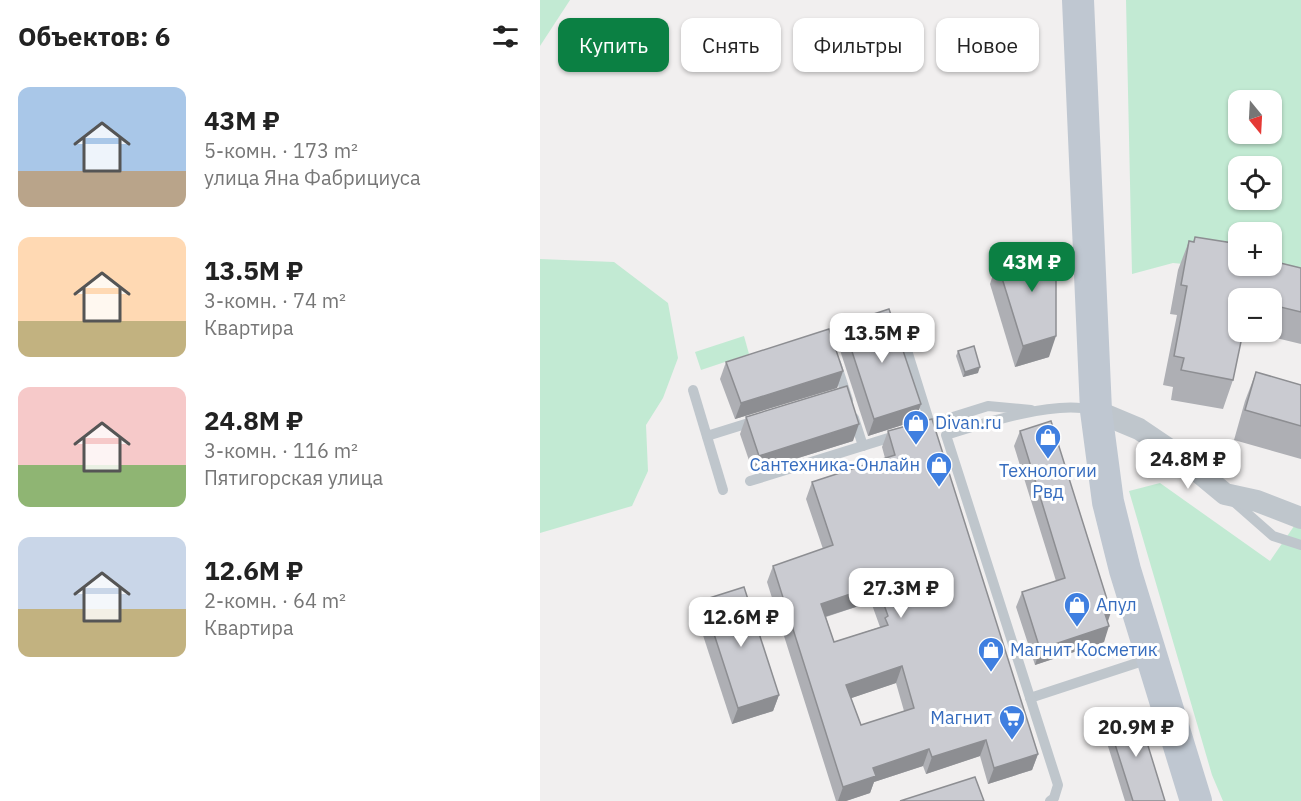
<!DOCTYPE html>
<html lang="ru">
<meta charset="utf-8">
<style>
:root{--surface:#fff;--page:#f2f2f2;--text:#222;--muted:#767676;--accent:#0b8043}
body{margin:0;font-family:"IBM Plex Sans",sans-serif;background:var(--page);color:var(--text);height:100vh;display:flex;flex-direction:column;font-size:22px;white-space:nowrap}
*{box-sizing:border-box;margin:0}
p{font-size:20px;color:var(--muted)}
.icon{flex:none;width:33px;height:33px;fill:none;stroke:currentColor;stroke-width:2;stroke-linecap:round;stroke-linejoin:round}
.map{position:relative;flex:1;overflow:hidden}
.sheet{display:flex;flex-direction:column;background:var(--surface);width:540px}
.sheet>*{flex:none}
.banner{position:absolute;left:18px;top:18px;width:570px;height:54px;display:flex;gap:12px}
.needle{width:39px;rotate:162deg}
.buttons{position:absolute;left:688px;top:90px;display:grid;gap:12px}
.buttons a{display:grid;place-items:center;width:54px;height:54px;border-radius:12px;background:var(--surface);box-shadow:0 2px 4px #0004;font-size:30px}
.price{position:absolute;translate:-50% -51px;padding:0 14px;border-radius:12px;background:#fff;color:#222;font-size:20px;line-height:39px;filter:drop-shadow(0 2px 3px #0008)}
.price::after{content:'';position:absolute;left:50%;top:36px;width:18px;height:14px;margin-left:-9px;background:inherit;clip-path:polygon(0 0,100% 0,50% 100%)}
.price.on{background:var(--accent);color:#fff}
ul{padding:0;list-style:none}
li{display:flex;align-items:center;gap:18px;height:150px;padding:0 18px}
li span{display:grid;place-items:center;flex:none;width:168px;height:120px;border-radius:12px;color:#555}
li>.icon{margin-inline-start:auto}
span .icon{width:72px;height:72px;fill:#fffc;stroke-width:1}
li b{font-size:26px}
h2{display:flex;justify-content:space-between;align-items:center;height:72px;padding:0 18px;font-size:26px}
.pill{padding:0 21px;border-radius:12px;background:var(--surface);box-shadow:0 2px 4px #0004;font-size:21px;line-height:54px}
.pill.on{background:var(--accent);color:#fff}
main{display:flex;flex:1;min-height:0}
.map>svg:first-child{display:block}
.green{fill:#c2ead3;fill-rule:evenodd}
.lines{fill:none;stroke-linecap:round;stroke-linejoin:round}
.service{stroke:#bfc6cc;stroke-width:10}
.minor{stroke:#bfc6cc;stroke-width:22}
.secondary{stroke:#bfc7d1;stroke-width:32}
.wall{fill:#aeafb4;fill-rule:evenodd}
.shaded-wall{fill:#8d8e92}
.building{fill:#cacbd1;stroke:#8d8e92;stroke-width:1.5;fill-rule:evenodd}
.labels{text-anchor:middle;stroke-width:6;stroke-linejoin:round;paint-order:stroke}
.shop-label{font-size:18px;fill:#366cbe;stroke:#fff;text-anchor:start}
</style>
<main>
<section class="sheet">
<h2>Объектов: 6<svg class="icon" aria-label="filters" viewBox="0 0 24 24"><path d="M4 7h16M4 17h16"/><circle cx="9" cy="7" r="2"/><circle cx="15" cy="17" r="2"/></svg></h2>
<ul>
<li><span style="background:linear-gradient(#a9c7e8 70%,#b9a48a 0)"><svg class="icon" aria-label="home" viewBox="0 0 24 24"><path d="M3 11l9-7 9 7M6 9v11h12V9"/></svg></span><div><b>43M ₽</b><p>5-комн. · 173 m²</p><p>улица Яна Фабрициуса</p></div></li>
<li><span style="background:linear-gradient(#ffd9b3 70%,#c2b280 0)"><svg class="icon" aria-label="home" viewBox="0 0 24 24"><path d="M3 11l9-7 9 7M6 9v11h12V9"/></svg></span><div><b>13.5M ₽</b><p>3-комн. · 74 m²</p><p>Квартира</p></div></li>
<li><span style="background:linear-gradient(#f6c9c9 65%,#8fb573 0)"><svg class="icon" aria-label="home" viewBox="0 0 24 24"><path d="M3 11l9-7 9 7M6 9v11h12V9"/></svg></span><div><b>24.8M ₽</b><p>3-комн. · 116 m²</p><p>Пятигорская улица</p></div></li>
<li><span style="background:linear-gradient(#c9d6e8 60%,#c2b280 0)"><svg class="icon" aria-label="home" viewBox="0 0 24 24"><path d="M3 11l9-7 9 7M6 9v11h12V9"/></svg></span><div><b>12.6M ₽</b><p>2-комн. · 64 m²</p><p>Квартира</p></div></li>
</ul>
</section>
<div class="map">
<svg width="761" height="801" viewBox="0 0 761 801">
<rect width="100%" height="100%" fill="#f1efef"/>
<g class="green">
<polygon points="0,0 30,0 0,46"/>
<path d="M586 0H761V286L710 270 633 263 592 274ZM699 100H732V134H699ZM699 166H732V200H699ZM699 232H732V266H699Z"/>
<polygon points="0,259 74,262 128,303 138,358 123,398 106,425 108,471 92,506 0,533"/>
<polygon points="204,336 209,354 161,370 155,352"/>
<polygon points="620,483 730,561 761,516 761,801 683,801 672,775 589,491"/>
</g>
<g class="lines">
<g class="service">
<polyline points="360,328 390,424"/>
<polyline points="296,363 308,400"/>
<polyline points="153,390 183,490"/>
<polyline points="314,418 323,446"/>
<polyline points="381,427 448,406 491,410"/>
<polyline points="167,436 215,421"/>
<polyline points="210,481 358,435"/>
<polyline points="692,500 733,536 761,545"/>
<polyline points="490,698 609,659"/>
<path d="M510 801 514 798 518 785 406 435C443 423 516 400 552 410"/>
</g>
<polyline class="minor" points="556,411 599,429 639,456 685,494 717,501 761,518"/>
<polyline class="secondary" points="538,0 556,411 568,502 585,570 656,801"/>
</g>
<g class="wall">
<polygon points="655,237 699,266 761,268 761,344 711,332 732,332 732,298 699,298 693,380 683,409 631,400 633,387 623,385 637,315 630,314 638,270 649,241 653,242"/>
<polygon points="457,262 509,357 475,367 450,284"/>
<polygon points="303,324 381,404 375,421 328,436 297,341"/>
<polygon points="418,351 438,373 423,377 416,356"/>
<polygon points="186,362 303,371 297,388 195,419 180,379"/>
<polygon points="716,372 761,385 761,459 694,440 705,401"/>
<polygon points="206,417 313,441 213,472 200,434"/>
<path d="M348 431 498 754 492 770 448 784 440 756 386 774 383 766 334 782 330 793 306 801H296L227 582 233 566 283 549 266 499 272 482 345 458 342 447ZM331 602 340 627 294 642 286 617ZM356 683 364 711 321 725 311 698Z"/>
<polygon points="480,431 568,622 564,642 495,665 476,607 482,592 516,581 474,446"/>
<polygon points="163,600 239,695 233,711 192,724 157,617"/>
<polygon points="567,719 625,801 585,801 563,730"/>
</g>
<g class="shaded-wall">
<polygon points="516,336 509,357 475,367 483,346"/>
<polygon points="440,367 438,373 423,377 425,372"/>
<polygon points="303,371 297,388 195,419 201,403"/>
<polygon points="381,404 375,421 328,436 334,419"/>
<polygon points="319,424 313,441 213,472 219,456"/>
<polygon points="337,585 331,602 275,620 281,604"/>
<polygon points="571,612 566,627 565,614"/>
<polygon points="569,626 564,642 495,665 500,649"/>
<polygon points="362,666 356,683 300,702 306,685"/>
<polygon points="239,695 233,711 192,724 198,708"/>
<polygon points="446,740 440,756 386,774 392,757"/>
<polygon points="389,749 383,766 334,782 330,793 306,801 298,801 303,787 333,768"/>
<polygon points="498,754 492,770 448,784 454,768"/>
</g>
<g class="building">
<polygon points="655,237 699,244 699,266 732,266 732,261 761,268 761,312 732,305 732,298 699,298 699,332 703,332 693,380 641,370 644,358 634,356 647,286 641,285 649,241 654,242"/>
<polygon points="516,244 516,336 483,346 457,262"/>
<polygon points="349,309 381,404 334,419 303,324"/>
<polygon points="289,329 303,371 201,403 186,362"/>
<polygon points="434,346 440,367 425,372 418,351"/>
<polygon points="716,372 761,385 761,426 705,410"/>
<polygon points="307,386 319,424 219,456 206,417"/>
<path d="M392 419 498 754 454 768 446 740 392 757 389 749 333 768 336 776 303 787 233 566 293 545 272 482 355 455 348 431ZM337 585 348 616 345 618 348 625 294 642 281 604ZM362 666 374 708 321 725 306 685Z"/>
<polygon points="511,421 571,612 565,614 569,626 500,649 482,592 525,578 480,431"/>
<polygon points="204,587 239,695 198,708 163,600"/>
<polygon points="597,710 625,801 593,801 567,719"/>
<polygon points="435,777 444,801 360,801"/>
</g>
<defs>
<g id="shop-pin" transform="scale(1.35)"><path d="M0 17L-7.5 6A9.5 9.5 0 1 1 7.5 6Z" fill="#3f7fe0" stroke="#fff"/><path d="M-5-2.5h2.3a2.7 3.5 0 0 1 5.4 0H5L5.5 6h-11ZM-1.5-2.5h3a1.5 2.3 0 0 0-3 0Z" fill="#fff"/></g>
<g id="supermarket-pin" transform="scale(1.35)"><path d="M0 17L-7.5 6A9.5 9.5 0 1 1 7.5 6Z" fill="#3f7fe0" stroke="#fff"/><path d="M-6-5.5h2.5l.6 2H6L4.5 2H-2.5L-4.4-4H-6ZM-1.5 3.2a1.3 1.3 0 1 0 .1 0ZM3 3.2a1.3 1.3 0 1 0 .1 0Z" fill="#fff"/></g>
</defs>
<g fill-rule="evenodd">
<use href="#shop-pin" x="376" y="423"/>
<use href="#shop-pin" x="508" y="437"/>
<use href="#shop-pin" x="399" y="465"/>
<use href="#shop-pin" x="537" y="605"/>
<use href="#shop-pin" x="451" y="650"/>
<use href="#supermarket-pin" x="472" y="718"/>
</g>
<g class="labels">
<g class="shop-label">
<text x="395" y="429">Divan.ru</text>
<text x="380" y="471" text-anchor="end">Сантехника-Онлайн</text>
<text x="508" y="477" text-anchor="middle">Технологии<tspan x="508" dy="21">Рвд</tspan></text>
<text x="556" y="611">Апул</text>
<text x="470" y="656">Магнит Косметик</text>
<text x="452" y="724" text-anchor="end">Магнит</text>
</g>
</g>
</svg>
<div class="buttons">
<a><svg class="needle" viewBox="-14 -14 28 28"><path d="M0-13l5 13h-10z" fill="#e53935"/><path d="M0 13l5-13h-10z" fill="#767676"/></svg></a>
<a><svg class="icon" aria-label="locate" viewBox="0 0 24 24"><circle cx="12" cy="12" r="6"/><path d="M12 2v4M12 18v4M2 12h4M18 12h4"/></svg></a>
<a>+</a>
<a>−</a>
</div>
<b class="price on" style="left:492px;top:293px">43M ₽</b>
<b class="price" style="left:342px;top:364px">13.5M ₽</b>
<b class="price" style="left:648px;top:490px">24.8M ₽</b>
<b class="price" style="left:361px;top:619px">27.3M ₽</b>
<b class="price" style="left:201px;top:648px">12.6M ₽</b>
<b class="price" style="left:596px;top:758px">20.9M ₽</b>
<div class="banner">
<a class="pill on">Купить</a>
<a class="pill">Снять</a>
<a class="pill">Фильтры</a>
<a class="pill">Новое</a>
</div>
</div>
</main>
